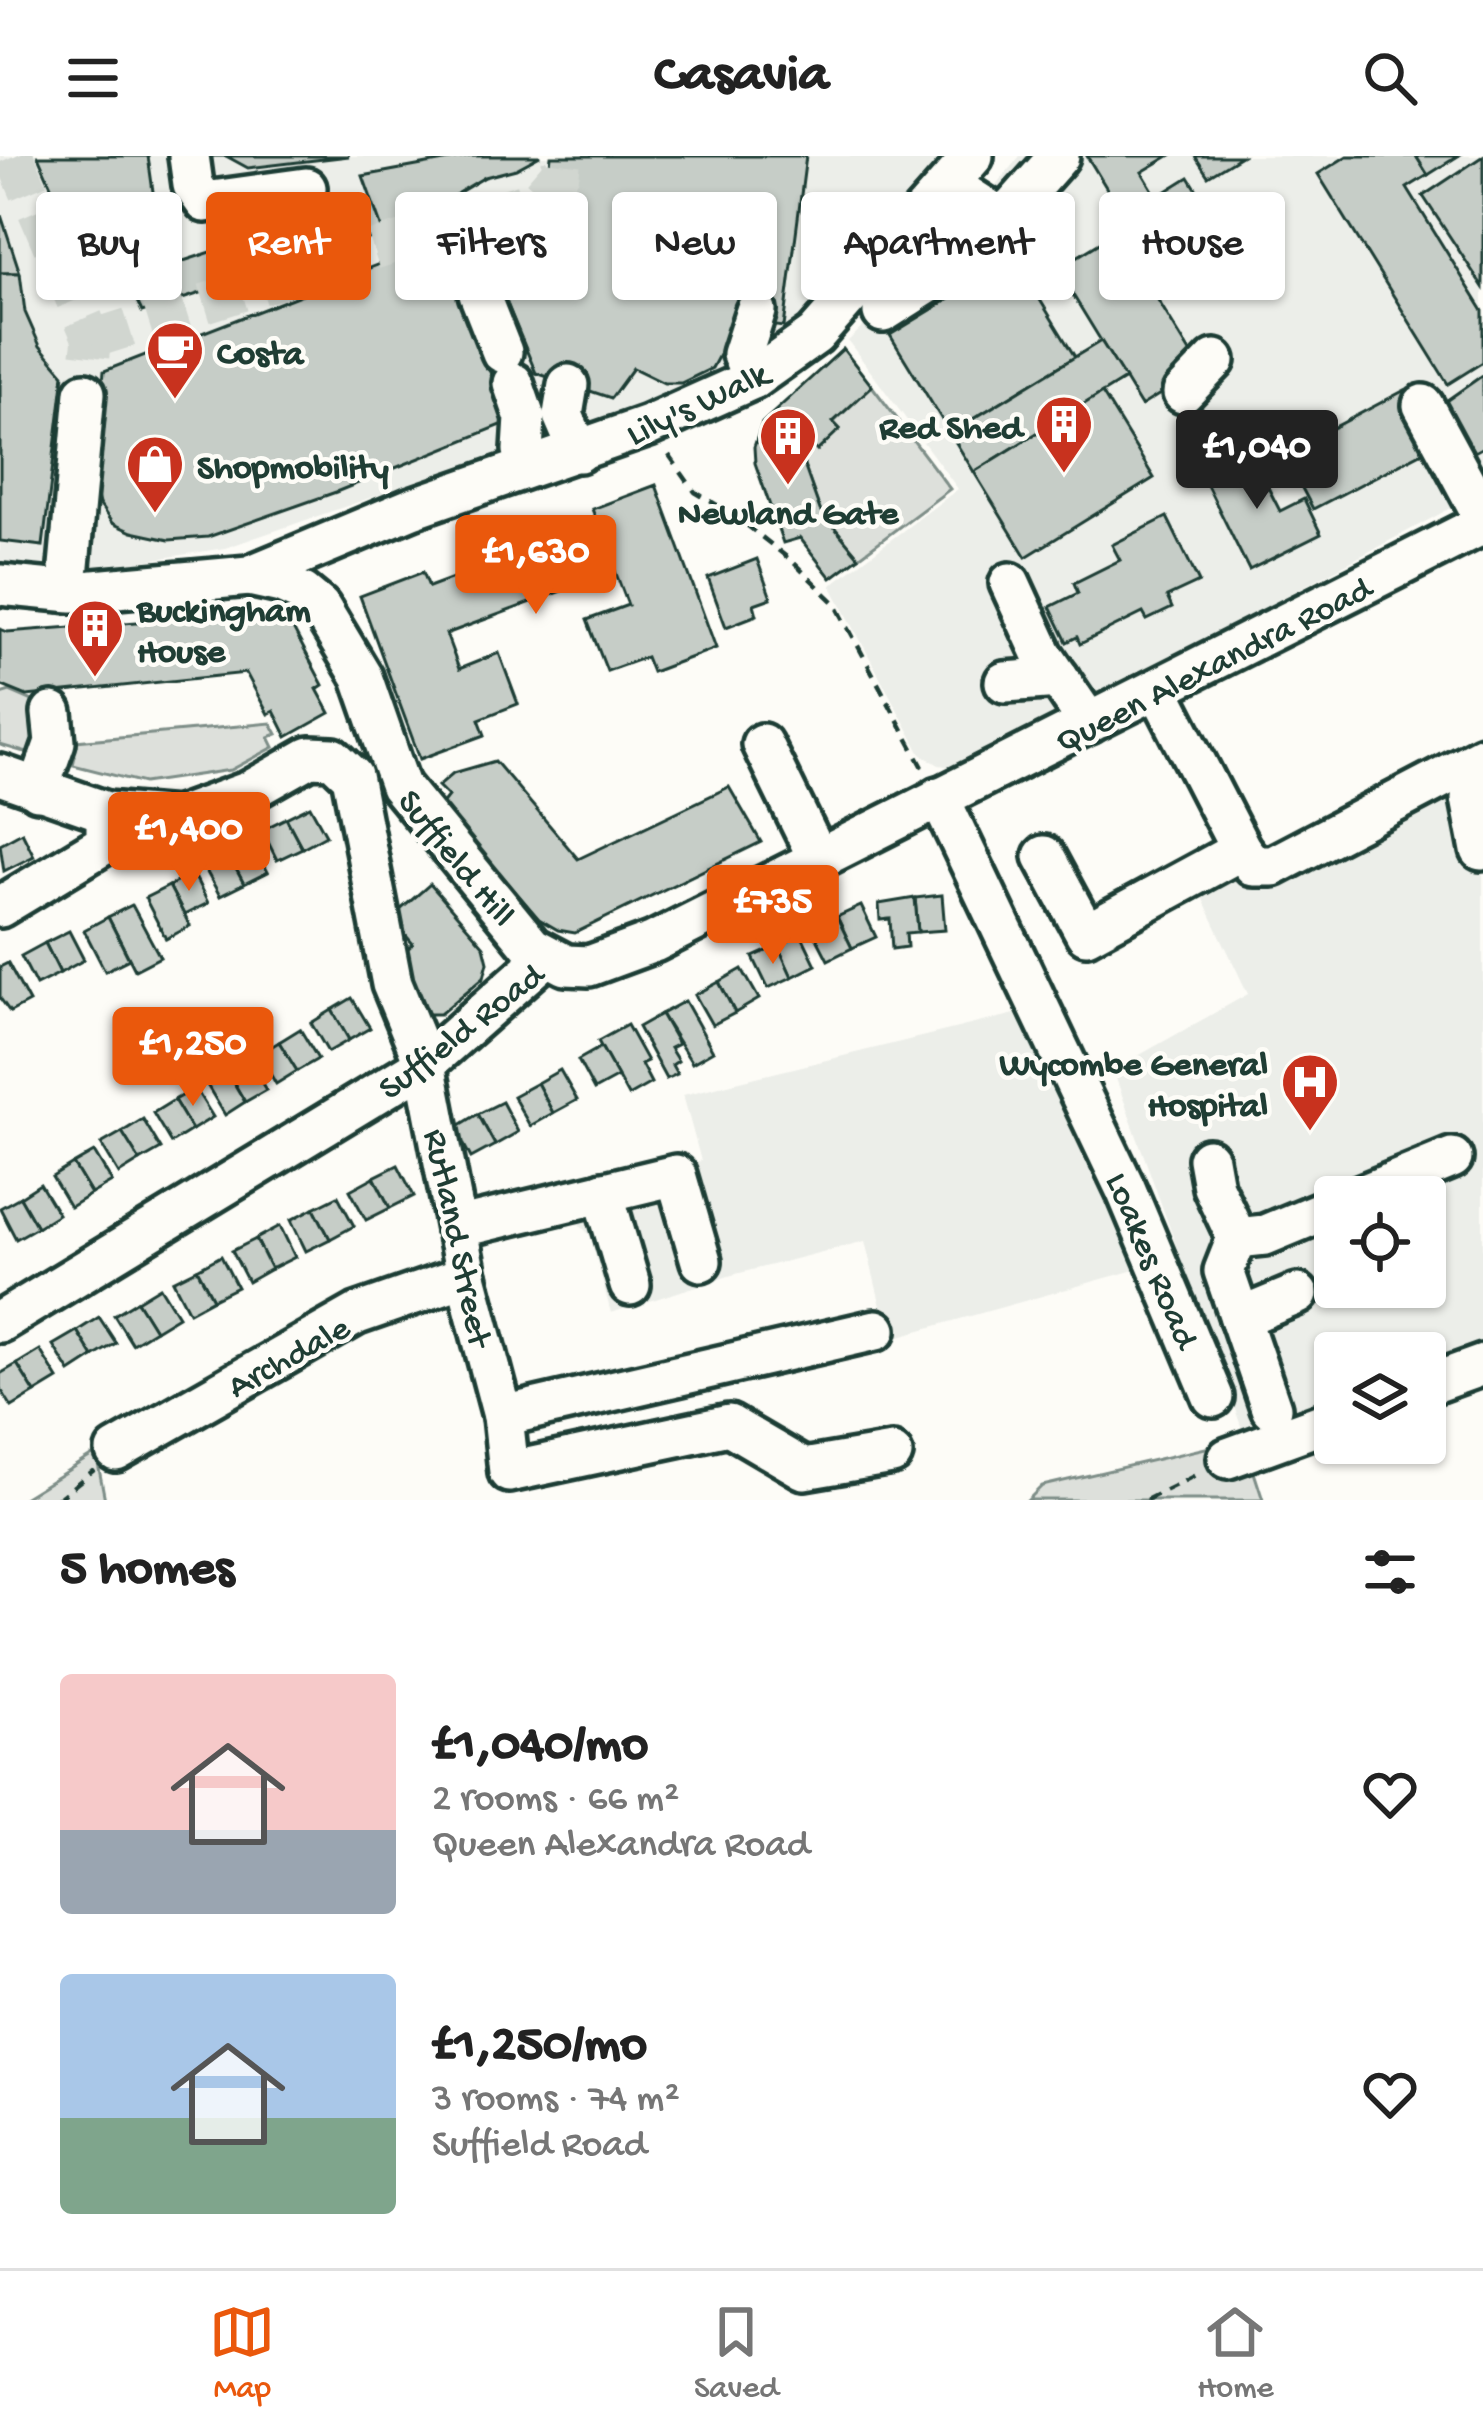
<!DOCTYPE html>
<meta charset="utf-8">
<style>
:root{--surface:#fff;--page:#f6f6f6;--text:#222;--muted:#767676;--line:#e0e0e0;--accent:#ea580c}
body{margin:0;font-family:"Gochi Hand",sans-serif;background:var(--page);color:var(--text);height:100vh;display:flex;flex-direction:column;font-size:45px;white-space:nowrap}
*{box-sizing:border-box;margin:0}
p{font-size:39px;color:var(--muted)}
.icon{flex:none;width:66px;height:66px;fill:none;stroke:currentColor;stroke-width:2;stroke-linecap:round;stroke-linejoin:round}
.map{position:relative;height:1344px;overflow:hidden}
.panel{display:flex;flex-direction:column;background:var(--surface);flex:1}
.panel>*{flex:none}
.hud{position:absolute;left:36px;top:36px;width:1413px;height:108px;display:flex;gap:24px}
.controls{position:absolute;left:1314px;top:1020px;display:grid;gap:24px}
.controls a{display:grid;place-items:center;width:132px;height:132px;border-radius:12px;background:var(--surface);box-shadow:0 3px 9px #0004;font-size:60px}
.price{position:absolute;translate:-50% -102px;padding:0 27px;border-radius:12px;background:var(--accent);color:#fff;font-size:39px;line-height:78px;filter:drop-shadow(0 3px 6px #0008)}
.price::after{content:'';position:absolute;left:50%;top:72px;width:36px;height:27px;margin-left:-18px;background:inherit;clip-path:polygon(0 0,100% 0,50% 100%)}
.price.active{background:#222;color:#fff}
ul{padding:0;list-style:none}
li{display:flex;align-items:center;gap:36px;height:300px;padding:0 60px}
li span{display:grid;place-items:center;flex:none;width:336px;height:240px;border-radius:12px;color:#555}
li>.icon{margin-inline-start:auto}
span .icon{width:144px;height:144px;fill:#fffc;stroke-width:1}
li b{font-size:51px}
h2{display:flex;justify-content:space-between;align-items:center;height:144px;padding:0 60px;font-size:51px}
.tag{padding:0 42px;border-radius:12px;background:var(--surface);box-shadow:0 3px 9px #0004;font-size:42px;line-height:108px}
.tag.active{background:var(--accent);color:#fff}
header{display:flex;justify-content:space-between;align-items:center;height:156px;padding:0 60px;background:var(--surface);font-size:54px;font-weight:700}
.menu{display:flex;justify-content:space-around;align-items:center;height:168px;border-top:3px solid var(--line);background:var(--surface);font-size:33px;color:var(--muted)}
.menu a{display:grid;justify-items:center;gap:6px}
.menu .active{color:var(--accent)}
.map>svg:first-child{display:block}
.built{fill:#eceee9;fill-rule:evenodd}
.green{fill:#dde0db;stroke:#7e8e88;stroke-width:3}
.building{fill:#c6cdc7;stroke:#1f3d34;stroke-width:3}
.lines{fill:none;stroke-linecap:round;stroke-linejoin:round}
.minor-tunnel{stroke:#d1d6d0;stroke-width:39;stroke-dasharray:39 20;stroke-linecap:butt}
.minor-casing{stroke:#1f3d34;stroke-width:48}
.path{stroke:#1f3d34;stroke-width:4.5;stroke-dasharray:12 9;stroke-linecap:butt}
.minor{stroke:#fdfcf7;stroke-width:39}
.labels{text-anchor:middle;stroke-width:9;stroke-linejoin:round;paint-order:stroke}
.poi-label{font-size:36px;font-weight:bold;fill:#1f3d34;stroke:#fdfcf7;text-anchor:start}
.street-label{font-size:36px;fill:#1f3d34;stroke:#fdfcf7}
</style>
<header><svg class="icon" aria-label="menu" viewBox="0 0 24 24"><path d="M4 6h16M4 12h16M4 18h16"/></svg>Casavia<svg class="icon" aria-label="search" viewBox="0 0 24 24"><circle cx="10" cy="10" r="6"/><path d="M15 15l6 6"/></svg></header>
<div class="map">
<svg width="1483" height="1344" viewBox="0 0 1483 1344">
<rect width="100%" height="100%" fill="#fdfcf7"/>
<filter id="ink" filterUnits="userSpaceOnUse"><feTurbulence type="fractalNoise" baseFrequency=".00833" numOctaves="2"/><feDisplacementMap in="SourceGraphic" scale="24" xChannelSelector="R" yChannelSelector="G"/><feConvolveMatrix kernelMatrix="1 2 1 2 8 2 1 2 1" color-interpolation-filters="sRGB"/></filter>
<g filter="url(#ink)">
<g class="built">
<polygon points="0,0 958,0 797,181 697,239 509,294 225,392 43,421 0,414"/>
<polygon points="1020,0 1483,0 1483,335 962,612 939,609 921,598 831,429 958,333 848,185 933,104"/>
<path d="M1483 611V1191L1425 1213V1197H1335V1247L1245 1281 1113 914 1248 838 1201 739ZM1335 1041H1425V1131H1335Z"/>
<polygon points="1015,858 1024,876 1032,882 1125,1067 1121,1081 1145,1111 889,1183 865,1085 732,1119 611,1157 590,1079 579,1068 473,1064 701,1005 683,939"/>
</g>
<g class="green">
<polygon points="872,230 950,333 859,401 820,354 799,295 809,286 817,294 840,273 834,266"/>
<polygon points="10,535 33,545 41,585 34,599 0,589 0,538"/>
<polygon points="271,567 277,578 269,581 274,591 231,614 144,627 73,609 75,600 61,598 65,586"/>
<polygon points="1214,1290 1251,1307 1263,1344 1028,1344 1042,1330"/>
<polygon points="96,1297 105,1344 20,1344"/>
</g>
<g class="building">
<polygon points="38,0 148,0 157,64 131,73 146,117 373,44 384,78 142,156 127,124 114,112 82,100"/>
<polygon points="211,0 349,0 248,12 226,0"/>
<polygon points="471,0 540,0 516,13 485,21 458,37 437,61 384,78 363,20"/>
<polygon points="551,0 806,0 784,171 769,169 728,182 712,212 681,227 664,227 633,212 611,242 536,217 485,95 531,77 544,64"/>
<polygon points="1087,0 1169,0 1142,16 1157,41 1189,21 1224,78 1147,126 1200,213 1141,250 1057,113 1121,74 1127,84 1135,79"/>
<polygon points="1195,0 1241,0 1208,20"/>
<polygon points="1347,0 1416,0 1428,19 1407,32 1483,155 1483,206 1448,228 1318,18"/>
<polygon points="1416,0 1458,0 1428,19"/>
<polygon points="1483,0 1483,131 1423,40"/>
<polygon points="0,56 20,117 0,117"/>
<polygon points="485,95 499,130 462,145 449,108"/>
<polygon points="408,97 417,120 449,108 509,266 336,336 208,381 169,384 132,376 112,367 99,348 94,328 104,215"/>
<polygon points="1015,103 1075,201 950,277 890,179"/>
<polygon points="0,117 20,117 25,156 40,190 64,218 43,390 0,385"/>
<polygon points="1101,185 1125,223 974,316 950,277"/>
<polygon points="843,193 872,230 833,266 840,273 817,295 809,286 799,295 820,354 859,401 831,422 800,382 783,387 755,307 754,291 762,267"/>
<polygon points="1483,219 1483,291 1474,296 1443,247"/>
<polygon points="1405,234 1434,290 1313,353 1284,298"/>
<polygon points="1102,237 1154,322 1026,401 974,316"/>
<polygon points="1232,298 1238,310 1253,302 1280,355 1304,343 1321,378 1249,414 1200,315"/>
<polygon points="656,329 716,492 652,516 646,501 607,515 587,464 628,449 615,415 446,478 459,513 499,497 518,548 479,563 485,579 420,603 360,440 423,416 429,431 598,368 592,353"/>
<polygon points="1167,361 1199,426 1167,441 1172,452 1147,464 1143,457 1080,488 1077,481 1067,486 1050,451 1078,437 1074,427 1120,404 1112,389"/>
<polygon points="757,403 771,442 754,448 757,459 726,471 708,422"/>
<polygon points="266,456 266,467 289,465 323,529 317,533 330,557 287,581 274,555 268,558 246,517 27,540 0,529 0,473 7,476"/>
<polygon points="495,605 578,703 729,631 761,686 575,777 558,774 539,763 441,649 448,640 438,630 453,617"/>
<polygon points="310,650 326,679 302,692 286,662"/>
<polygon points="286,662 302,692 277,704 262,674"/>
<polygon points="22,676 34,700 4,715 0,688"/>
<polygon points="252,686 268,716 244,728 228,698"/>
<polygon points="228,698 244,728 220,740 204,711"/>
<polygon points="193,717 208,747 184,759 169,730"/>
<polygon points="430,728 484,790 488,806 484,821 440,858 429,858 416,846 399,801 413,788 391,762"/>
<polygon points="169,730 190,770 166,783 145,742"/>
<polygon points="942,739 945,774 918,776 915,742"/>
<polygon points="915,742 918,776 906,777 907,791 892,793 890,763 880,764 879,748"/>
<polygon points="132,749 160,801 135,814 108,761"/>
<polygon points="861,750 876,781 852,792 837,761"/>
<polygon points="108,761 129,803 105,815 84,774"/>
<polygon points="837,761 852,792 828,804 812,773"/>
<polygon points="69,775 84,804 60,817 45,787"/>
<polygon points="801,778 816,809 792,821 778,790"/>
<polygon points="45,787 60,817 36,829 21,800"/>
<polygon points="778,790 792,821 768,832 753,801"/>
<polygon points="8,807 29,846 10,856 0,842 0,811"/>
<polygon points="742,813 759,843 735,857 719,826"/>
<polygon points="719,826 735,857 712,869 695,839"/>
<polygon points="352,842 370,872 349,884 332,854"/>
<polygon points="685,845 713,895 692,907 661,858"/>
<polygon points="332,854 349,884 328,896 311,867"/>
<polygon points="661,858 678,888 670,892 678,905 672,909 677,918 666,923 638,871"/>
<polygon points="627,869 647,905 641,908 651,927 628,940 598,885"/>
<polygon points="300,873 318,903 297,915 279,886"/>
<polygon points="279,886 297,915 276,928 259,898"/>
<polygon points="601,891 618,921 594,934 578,904"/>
<polygon points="248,904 266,934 245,946 228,917"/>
<polygon points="560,914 577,944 553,957 537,927"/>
<polygon points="228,917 245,946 225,959 207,929"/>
<polygon points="537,927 553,957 530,970 513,940"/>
<polygon points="195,932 213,961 192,974 174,944"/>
<polygon points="174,944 192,974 171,987 153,957"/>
<polygon points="502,946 518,976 495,989 478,958"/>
<polygon points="478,958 495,989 471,1002 455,972"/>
<polygon points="143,963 161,993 140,1005 122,976"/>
<polygon points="122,976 140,1005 119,1018 101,988"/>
<polygon points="94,996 112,1026 91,1038 73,1008"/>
<polygon points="73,1008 91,1038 70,1051 52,1021"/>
<polygon points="398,1009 414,1040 390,1052 374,1021"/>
<polygon points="374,1021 390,1052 366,1064 350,1034"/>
<polygon points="40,1028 58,1058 37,1071 20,1041"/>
<polygon points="338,1040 354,1070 330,1083 314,1052"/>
<polygon points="20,1041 37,1071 16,1083 0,1052"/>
<polygon points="314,1052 330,1083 306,1095 291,1064"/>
<polygon points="280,1070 295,1101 271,1113 256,1083"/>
<polygon points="256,1083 271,1113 248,1126 232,1095"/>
<polygon points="221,1100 237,1131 213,1143 197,1113"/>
<polygon points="197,1113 213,1143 189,1156 173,1125"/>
<polygon points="160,1131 178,1160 155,1174 137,1145"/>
<polygon points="137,1145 155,1174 132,1188 114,1159"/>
<polygon points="99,1161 116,1187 93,1201 77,1175"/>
<polygon points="77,1175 93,1201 70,1216 53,1189"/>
<polygon points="40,1194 58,1223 35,1237 17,1208"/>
<polygon points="17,1208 35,1237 12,1251 0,1232 0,1218"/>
</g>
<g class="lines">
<g class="minor-tunnel">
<polyline points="14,0 92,183 85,237"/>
<polyline points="453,70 479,138"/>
<polyline points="92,183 538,42 560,17 562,0"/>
</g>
<g class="minor-casing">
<g id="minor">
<polyline points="189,0 193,29 205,46 306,32"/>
<polyline points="949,28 1003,63 1059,0"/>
<polyline points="479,138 502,196"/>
<polyline points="883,156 968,102 1003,63"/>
<polyline points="753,223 742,198 756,155"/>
<polyline points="513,227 525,262 523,294"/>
<polyline points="568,229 563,259 579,296"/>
<polyline points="1183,237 1215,204"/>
<polyline points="1423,249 1483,360"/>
<polyline points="69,410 85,237"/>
<polyline points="249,420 281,427 303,437 320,451 362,521 400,630 532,791 566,809 589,810 654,786 1483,368"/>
<polyline points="1010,427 1043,499 1089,567"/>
<polyline points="0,429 72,436 249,420 412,352 648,270 753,223 815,179 973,0"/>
<polyline points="1005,526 1059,522"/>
<polyline points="762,588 818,702"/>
<polyline points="0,619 106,656 176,662 250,635 310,601 333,602 352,620 392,828 425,908 466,1120 503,1260 876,1174"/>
<polyline points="38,634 55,586 52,557"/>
<polyline points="939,641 1126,1034 1213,1241"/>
<polyline points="1241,694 1254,710 1273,710 1483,600"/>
<polyline points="1481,694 1471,642 1483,635"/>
<polyline points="1044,700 1086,778 1241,694 1158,533"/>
<polyline points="0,751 106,687 106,656"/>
<polyline points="1208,1003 1213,1031 1237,1082 1265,1079 1335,1050"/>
<polyline points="603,1036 630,1129"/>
<polyline points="1357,1041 1452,1002"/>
<polyline points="457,1072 676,1019 701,1105"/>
<polyline points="1237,1082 1224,1115 1271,1252"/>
<polyline points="1240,1162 1298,1138"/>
<polyline points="0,1166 425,908 546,801"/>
<polyline points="1425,1230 1483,1209"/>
<polyline points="503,1260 509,1316 729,1269 804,1313 892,1298"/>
<polyline points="116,1295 357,1158 466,1120"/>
<polyline points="1228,1302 1335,1263"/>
</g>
</g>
<g class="path">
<polyline points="669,299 695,336 734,359 793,406 835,447 925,615"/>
<polyline points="56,1344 94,1314"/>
<polyline points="1146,1344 1200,1317"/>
</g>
<use href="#minor" class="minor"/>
</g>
</g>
<defs>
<g id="cafe-pin" transform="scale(3)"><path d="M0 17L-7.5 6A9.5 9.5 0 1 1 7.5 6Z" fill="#c8321e" stroke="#fdfcf7"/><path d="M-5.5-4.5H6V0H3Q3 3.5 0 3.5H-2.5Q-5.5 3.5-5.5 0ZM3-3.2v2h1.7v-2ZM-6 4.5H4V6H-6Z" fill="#fff"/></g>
<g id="building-pin" transform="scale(3)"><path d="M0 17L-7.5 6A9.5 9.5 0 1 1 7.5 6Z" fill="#c8321e" stroke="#fdfcf7"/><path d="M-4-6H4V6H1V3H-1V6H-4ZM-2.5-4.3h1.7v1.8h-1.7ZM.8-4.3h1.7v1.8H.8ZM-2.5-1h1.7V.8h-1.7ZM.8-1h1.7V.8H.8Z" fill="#fff"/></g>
<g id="shop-pin" transform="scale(3)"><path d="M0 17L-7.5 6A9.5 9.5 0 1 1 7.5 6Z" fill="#c8321e" stroke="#fdfcf7"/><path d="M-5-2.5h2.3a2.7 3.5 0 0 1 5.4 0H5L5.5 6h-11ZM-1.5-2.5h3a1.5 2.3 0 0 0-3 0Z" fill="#fff"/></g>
<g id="hospital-pin" transform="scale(3)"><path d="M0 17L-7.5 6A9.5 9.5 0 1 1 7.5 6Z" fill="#c8321e" stroke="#fdfcf7"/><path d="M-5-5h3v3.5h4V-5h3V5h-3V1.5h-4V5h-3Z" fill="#fff"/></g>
</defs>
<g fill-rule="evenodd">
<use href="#cafe-pin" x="175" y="194"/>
<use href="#building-pin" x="1064" y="268"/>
<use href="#building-pin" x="788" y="280"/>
<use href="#shop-pin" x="155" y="308"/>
<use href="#building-pin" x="95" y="472"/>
<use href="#hospital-pin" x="1310" y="926"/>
</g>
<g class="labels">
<g class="poi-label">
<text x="217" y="207">Costa</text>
<text x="1022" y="281" text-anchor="end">Red Shed</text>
<text x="197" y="321">Shopmobility</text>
<text x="788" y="367" text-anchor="middle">Newland Gate</text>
<text x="137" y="464">Buckingham<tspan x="137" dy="41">House</tspan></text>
<text x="1268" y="918" text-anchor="end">Wycombe General<tspan x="1268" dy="41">Hospital</tspan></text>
</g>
<g class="street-label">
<text transform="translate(696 245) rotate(-25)" y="13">Lily's Walk</text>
<text transform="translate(1212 506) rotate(-27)" y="13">Queen Alexandra Road</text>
<text transform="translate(459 700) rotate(51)" y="13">Suffield Hill</text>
<text transform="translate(459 873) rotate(-38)" y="13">Suffield Road</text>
<text transform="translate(461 1081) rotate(78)" y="13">Rutland Street</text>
<text transform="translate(1155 1103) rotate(67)" y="13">Loakes Road</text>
<text transform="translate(287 1198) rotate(-29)" y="13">Archdale</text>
</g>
</g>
</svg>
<div class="controls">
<a><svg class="icon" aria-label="locate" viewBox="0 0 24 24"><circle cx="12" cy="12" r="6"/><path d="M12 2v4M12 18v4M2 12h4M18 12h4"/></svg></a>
<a><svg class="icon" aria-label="layers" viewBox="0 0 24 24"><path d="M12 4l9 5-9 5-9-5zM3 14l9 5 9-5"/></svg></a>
</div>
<b class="price active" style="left:1257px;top:356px">£1,040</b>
<b class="price" style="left:536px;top:461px">£1,630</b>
<b class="price" style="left:189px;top:738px">£1,400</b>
<b class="price" style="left:773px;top:811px">£735</b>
<b class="price" style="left:193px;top:953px">£1,250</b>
<div class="hud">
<a class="tag">Buy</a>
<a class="tag active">Rent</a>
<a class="tag">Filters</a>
<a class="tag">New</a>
<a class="tag">Apartment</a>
<a class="tag">House</a>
</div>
</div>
<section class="panel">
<h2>5 homes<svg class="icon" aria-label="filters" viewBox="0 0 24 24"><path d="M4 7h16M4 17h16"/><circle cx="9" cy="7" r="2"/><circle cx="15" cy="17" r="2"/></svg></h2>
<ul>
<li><span style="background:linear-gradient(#f6c9c9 65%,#9aa5b1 0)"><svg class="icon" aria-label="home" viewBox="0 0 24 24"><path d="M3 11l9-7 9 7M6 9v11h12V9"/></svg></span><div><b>£1,040/mo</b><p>2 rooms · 66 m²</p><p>Queen Alexandra Road</p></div><svg class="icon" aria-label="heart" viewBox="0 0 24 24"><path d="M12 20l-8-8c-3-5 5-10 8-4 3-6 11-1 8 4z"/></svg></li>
<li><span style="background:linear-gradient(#a9c7e8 60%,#7fa58c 0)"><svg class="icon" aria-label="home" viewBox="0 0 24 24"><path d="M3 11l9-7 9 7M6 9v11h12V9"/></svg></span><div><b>£1,250/mo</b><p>3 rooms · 74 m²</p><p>Suffield Road</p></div><svg class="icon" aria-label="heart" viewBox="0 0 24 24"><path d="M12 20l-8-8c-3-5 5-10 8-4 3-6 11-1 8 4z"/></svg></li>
</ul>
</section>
<nav class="menu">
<a class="active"><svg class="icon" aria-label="map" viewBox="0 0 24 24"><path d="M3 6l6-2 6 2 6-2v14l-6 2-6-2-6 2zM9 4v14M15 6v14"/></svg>Map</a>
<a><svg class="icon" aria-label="saved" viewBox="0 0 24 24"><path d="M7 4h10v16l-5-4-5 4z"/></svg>Saved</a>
<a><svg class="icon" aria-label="home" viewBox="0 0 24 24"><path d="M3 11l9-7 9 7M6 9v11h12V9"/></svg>Home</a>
</nav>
